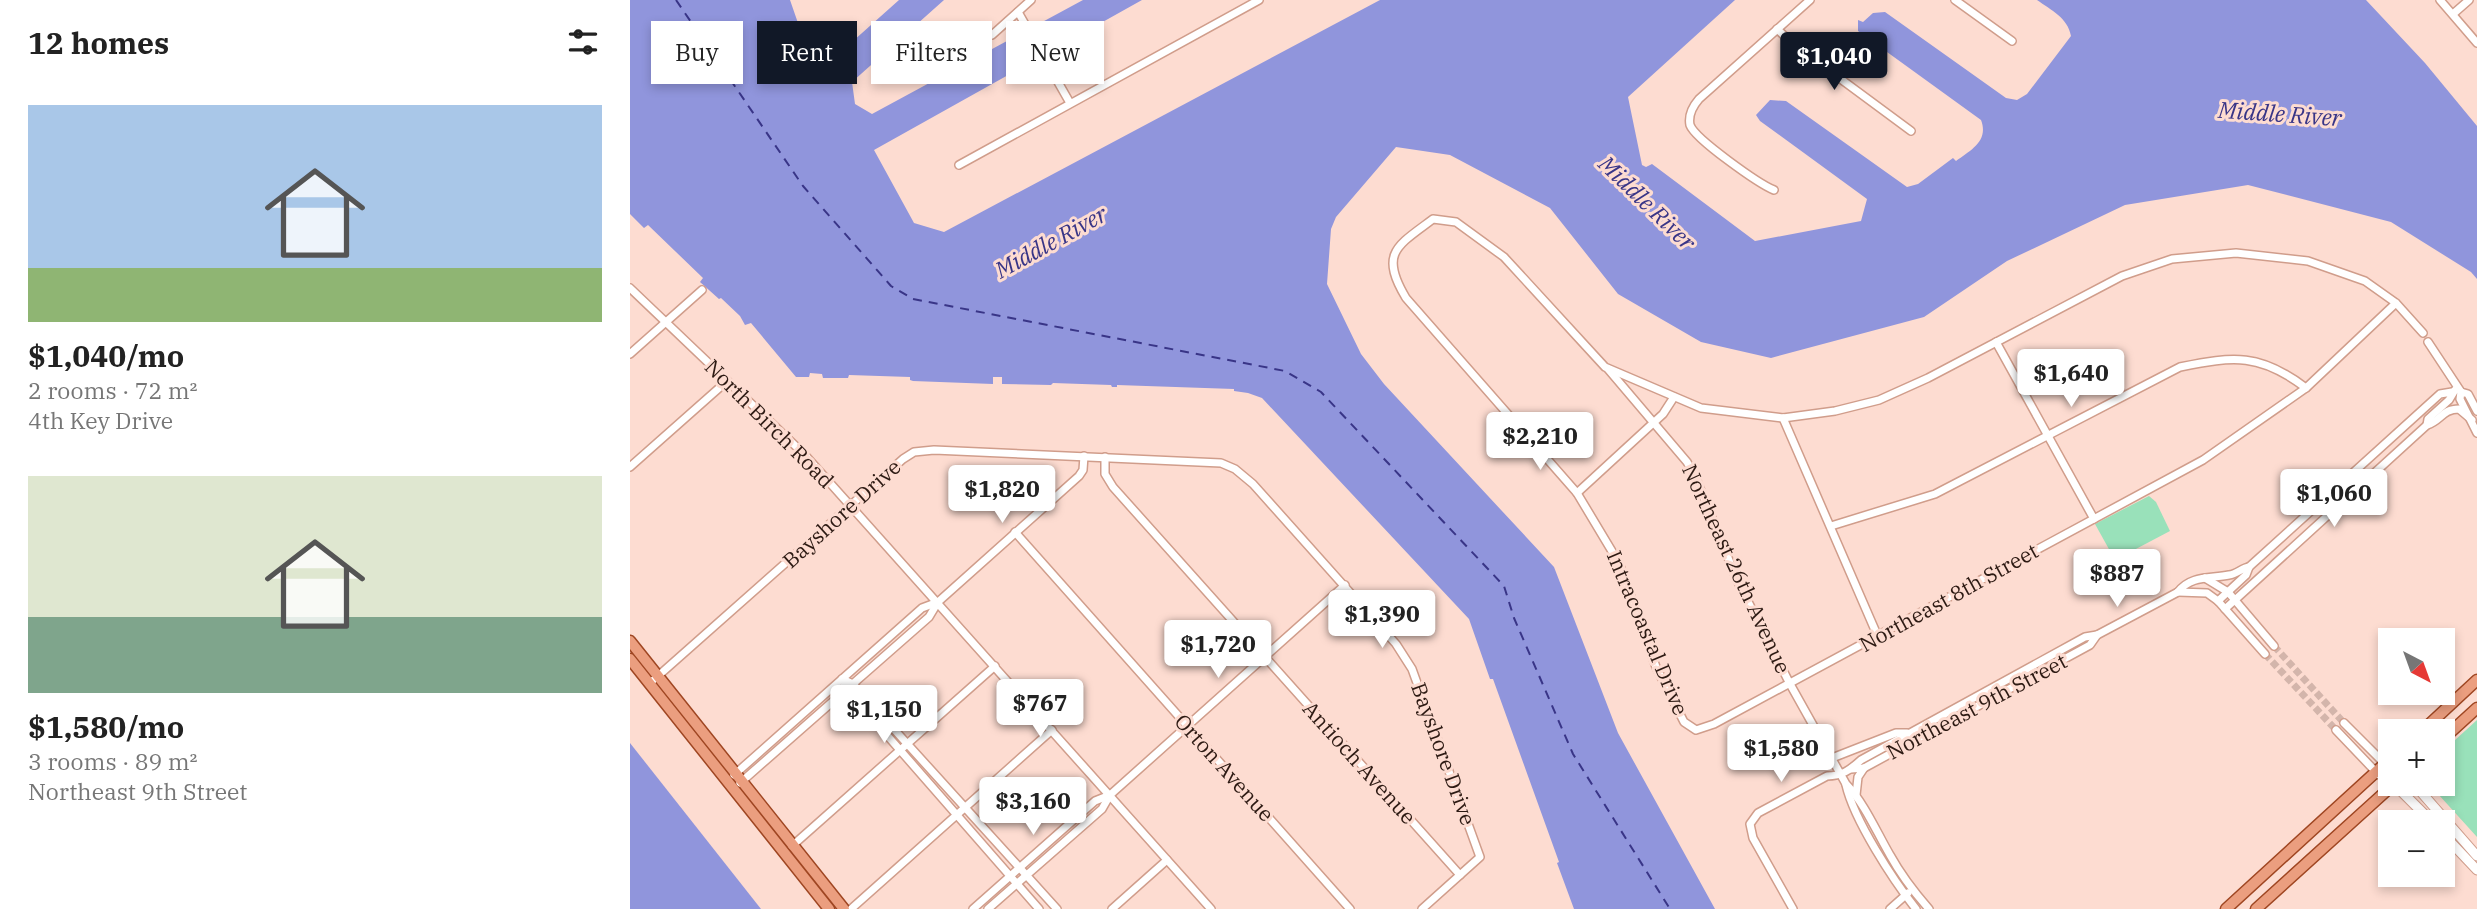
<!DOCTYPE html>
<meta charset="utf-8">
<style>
:root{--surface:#fff;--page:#f2f2f2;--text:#222;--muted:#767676;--accent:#111827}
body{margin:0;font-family:"IBM Plex Serif",serif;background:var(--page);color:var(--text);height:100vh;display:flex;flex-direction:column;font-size:26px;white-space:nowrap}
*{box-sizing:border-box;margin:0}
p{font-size:23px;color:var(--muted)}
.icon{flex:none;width:38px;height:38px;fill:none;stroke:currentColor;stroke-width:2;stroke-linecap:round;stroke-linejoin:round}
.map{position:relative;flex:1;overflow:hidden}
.details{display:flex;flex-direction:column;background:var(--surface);width:630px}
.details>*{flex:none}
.top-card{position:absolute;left:21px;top:21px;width:665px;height:63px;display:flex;gap:14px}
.needle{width:46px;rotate:139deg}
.controls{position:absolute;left:1748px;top:628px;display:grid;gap:14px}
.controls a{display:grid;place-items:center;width:77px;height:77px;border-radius:0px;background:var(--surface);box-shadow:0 4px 10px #0003;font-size:35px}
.price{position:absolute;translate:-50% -60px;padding:0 16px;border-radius:7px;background:#fff;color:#222;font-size:23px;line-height:46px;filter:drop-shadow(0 2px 4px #0008)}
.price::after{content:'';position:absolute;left:50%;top:42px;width:21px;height:16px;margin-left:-10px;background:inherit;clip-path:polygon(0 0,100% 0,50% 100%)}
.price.selected{background:var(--accent);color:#fff}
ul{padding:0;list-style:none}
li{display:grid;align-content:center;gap:14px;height:371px;padding:0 28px}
li span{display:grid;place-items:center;height:217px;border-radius:0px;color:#555}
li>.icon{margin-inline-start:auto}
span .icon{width:126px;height:126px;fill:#fffc;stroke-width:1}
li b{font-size:30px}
h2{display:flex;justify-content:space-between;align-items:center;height:84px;padding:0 28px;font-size:30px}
.pill{padding:0 24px;border-radius:0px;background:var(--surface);box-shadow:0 4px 10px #0003;font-size:24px;line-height:63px}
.pill.selected{background:var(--accent);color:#fff}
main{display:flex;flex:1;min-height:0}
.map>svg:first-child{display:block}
.green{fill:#99e1ba}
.water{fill:#9095dc}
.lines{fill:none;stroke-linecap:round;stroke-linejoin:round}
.ferry{stroke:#393587;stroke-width:2;stroke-dasharray:9 7;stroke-linecap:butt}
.minor-tunnel{stroke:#d3b5ab;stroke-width:7;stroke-dasharray:7 3.5;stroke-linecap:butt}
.minor-casing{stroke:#d09d8b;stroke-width:10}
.tertiary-casing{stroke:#d09d8b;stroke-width:11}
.primary-casing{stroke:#9f4622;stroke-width:13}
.minor{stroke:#fff;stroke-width:7}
.tertiary{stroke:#fff;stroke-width:9}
.primary{stroke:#eb9e7f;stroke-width:10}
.labels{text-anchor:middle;stroke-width:6;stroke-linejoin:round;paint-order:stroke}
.street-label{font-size:21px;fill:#2d1a13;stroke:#fddcd1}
.water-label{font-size:23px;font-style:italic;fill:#393587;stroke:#fddcd1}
</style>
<main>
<section class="details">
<h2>12 homes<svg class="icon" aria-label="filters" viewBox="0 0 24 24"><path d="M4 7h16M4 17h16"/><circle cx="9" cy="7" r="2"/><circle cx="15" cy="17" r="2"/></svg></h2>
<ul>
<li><span style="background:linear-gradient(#a9c7e8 75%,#8fb573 0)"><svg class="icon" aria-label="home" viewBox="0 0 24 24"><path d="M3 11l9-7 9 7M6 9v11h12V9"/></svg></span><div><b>$1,040/mo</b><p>2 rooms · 72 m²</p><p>4th Key Drive</p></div></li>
<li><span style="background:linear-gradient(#dfe7d0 65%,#7fa58c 0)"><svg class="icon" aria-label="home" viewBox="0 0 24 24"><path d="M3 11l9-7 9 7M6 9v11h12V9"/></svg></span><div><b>$1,580/mo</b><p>3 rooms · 89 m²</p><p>Northeast 9th Street</p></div></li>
</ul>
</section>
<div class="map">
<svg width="1847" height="909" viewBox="0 0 1847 909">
<rect width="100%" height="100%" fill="#fddcd1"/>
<g class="green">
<polygon points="1519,496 1526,502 1540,531 1485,560 1465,524"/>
<polygon points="1847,720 1847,837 1799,784 1813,784 1813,751"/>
</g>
<g class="water">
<path d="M0 0H160L177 49 204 58 269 0H314L222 82 225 104 242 114 453 0H512L244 150 284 223 314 232 750 0H1105L998 97 1012 165 1016 167 1022 164 1125 241 1231 221 1237 199 1130 121 1126 115 1140 100 1156 101 1277 187 1288 184 1323 158 1326 161C1341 150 1359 141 1351 120L1228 31V20L1233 22 1243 13 1255 12 1376 98 1387 100 1397 94 1441 36C1438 18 1421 10 1407 0H1736L1795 63 1847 126V279L1841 272 1761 222 1618 185 1495 205 1377 261 1294 317 1141 358 1071 342 988 294 920 208 820 155 766 147 706 217 701 229 697 284 731 354 754 384 924 567 988 733 1085 909H944L927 863 929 862 863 679H860L839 619 632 398 618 393 604 391V389L487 385V387H482L481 385 423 383 421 385 372 384V377H363V384L283 381 280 380V377L219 375 218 378H193L192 374 180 373 179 377H166L121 323 115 325 110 316 91 298 89 299 70 282 73 278 18 225 14 228 0 214Z"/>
<polygon points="0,743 131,909 0,909"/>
</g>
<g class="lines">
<polyline class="ferry" points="46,0 173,186 261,286 283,299 655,371 691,392 874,586 884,618 943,754 1040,909"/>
<g class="minor-tunnel">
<polyline points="1644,646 1714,723"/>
<polyline points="1635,654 1706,730"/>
</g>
<g class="minor-casing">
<g id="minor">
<polyline points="1325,0 1382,41"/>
<polyline points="1810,0 1847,43"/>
<polyline points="388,12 440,103"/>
<polyline points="1823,14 1839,0"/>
<polyline points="1147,29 1162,43 1281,131"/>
<polyline points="362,35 401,0"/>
<polyline points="329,165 629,0"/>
<path d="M1144 190C1129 184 1065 139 1060 125 1058 115 1063 106 1069 99L1180 0"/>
<polyline points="0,288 175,455 581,909"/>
<path d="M1766 303 1676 388 1573 460 1084 724 1066 730 1054 722 1026 667 989 563 947 493 776 298C749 253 767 246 803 219L826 222 874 257 975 367 1071 408 1153 418 1205 411 1249 400 1298 378 1492 276 1542 259 1606 253 1678 261 1735 281 1766 303 1793 333"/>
<polyline points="1366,342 1464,519"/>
<polyline points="1798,342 1831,392 1838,394 1847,411"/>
<polyline points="0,354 72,290"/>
<path d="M978 369 1057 462 1065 476 1107 580 1160 684 1216 784C1235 804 1246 831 1260 855 1271 875 1284 892 1299 909"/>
<polyline points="1831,392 1830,399 1847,433"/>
<polyline points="1153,418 1248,637"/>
<polyline points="1797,425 1798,419 1819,400 1825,390"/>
<polyline points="475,457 475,474 483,487 830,875"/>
<polyline points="0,467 97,381"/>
<polyline points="947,493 1033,414 1044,397"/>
<path d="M1201 526 1305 494 1550 367C1604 356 1630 353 1676 388"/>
<polyline points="385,532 720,909"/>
<polyline points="1575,578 1598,592 1644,646"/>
<polyline points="1548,592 1577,593 1588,601 1635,654"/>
<polyline points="1588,601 1616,575 1619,567 1810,394 1822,392"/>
<path d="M1595 609 1797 425C1811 421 1812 409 1829 409L1842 420"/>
<polyline points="212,679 223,684 427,909"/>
<polyline points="19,684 273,459 284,452 304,450 591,463 605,469 623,484 766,644 782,669 850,857 792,909"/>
<polyline points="214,686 409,909"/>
<polyline points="1714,723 1755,764"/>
<polyline points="1706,730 1746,772"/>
<polyline points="1202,758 1266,733 1277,733"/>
<polyline points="1221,769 1234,768 1460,645 1467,635"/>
<polyline points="104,775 292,608 308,602"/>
<polyline points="110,783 299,617 308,602 449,476 453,470 454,456"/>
<path d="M1216 785C1224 820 1263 880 1286 909"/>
<polyline points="1226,795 1228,777 1234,768"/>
<polyline points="162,846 365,666"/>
<polyline points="221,909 422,730"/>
<polyline points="343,909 465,801 480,795"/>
<polyline points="358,909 472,809 480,795 715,585"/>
<polyline points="482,909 537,860"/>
<path d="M1163 909 1123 838 1120 824 1128 813 1197 776C1212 776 1220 770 1231 760L1455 637 1467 635 1548 592C1561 575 1580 579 1599 575 1607 574 1612 568 1619 567"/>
<polyline points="1260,909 1278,893"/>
</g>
</g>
<g class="tertiary-casing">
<g id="tertiary">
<polyline points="1746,772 1760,781"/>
<polyline points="1764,784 1802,822"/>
<polyline points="1784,784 1847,856"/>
<polyline points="1813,834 1847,870"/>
</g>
</g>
<g class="primary-casing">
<g id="primary">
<polyline points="0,641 214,909"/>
<polyline points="0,659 199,909"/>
<polyline points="1791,732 1847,680"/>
<polyline points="1813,739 1847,708"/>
<polyline points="1596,909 1760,759"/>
<polyline points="1626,909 1764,784"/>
</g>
</g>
<use href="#minor" class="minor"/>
<use href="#tertiary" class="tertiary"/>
<use href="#primary" class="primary"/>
</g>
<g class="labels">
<g class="street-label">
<text transform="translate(139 424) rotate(45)" y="7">North Birch Road</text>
<text transform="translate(212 514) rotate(-42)" y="7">Bayshore Drive</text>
<text transform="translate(1106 569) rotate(65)" y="7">Northeast 26th Avenue</text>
<text transform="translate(1319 598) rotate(-29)" y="7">Northeast 8th Street</text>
<text transform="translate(1017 633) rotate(67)" y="7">Intracoastal Drive</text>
<text transform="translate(1347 707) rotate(-28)" y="7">Northeast 9th Street</text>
<text transform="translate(813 754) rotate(70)" y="7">Bayshore Drive</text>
<text transform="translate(729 763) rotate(48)" y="7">Antioch Avenue</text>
<text transform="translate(594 768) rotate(48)" y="7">Orton Avenue</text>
</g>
<g class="water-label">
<text transform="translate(1650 114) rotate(4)" y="8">Middle River</text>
<text transform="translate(1017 203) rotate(44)" y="8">Middle River</text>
<text transform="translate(421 242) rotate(-29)" y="8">Middle River</text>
</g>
</g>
</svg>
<div class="controls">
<a><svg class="needle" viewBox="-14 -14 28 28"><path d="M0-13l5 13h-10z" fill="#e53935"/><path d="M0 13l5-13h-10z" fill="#767676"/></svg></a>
<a>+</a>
<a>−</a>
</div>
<b class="price selected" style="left:1204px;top:92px">$1,040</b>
<b class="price" style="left:1441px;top:409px">$1,640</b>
<b class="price" style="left:910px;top:472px">$2,210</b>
<b class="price" style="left:372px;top:525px">$1,820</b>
<b class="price" style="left:1704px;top:529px">$1,060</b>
<b class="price" style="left:1487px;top:609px">$887</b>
<b class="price" style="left:752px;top:650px">$1,390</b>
<b class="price" style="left:588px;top:680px">$1,720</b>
<b class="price" style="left:410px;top:739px">$767</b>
<b class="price" style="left:254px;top:745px">$1,150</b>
<b class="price" style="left:1151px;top:784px">$1,580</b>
<b class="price" style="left:403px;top:837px">$3,160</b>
<div class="top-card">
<a class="pill">Buy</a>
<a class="pill selected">Rent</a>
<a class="pill">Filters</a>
<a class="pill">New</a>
</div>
</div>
</main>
